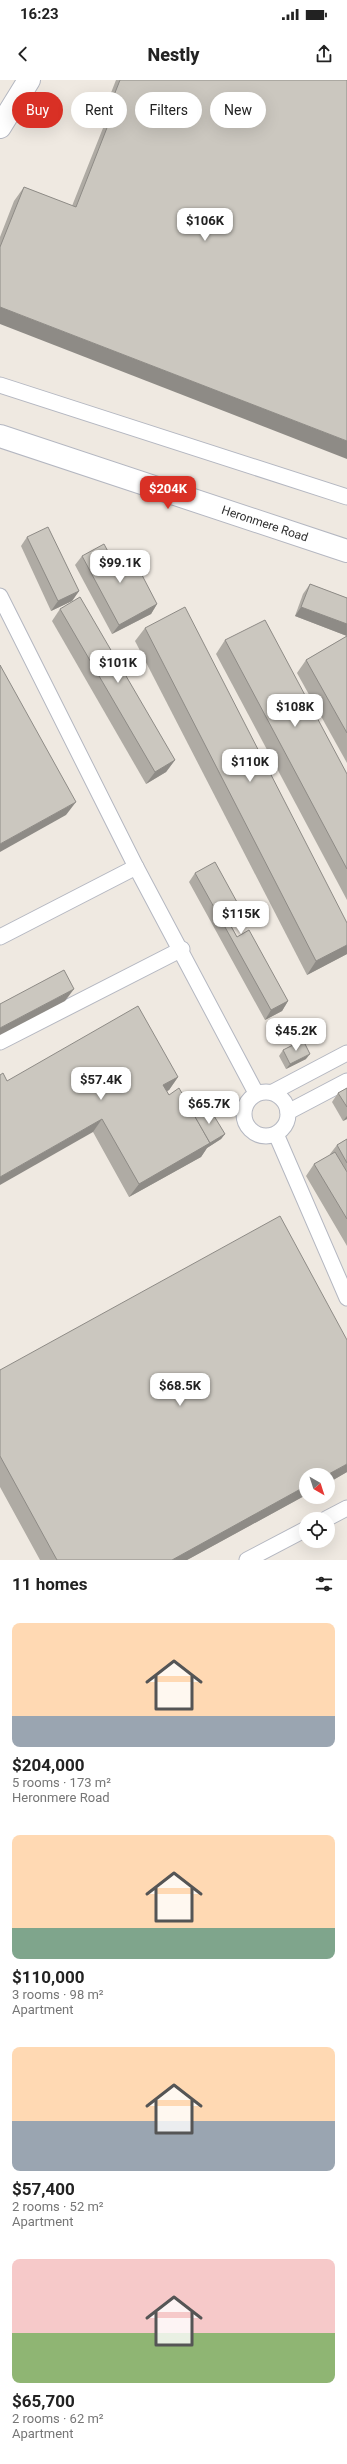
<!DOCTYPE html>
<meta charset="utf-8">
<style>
:root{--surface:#fff;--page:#f2f2f2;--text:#222;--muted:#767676;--accent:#d93025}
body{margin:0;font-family:Roboto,sans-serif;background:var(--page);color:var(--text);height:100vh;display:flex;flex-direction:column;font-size:15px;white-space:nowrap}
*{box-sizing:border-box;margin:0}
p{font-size:13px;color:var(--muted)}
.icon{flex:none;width:22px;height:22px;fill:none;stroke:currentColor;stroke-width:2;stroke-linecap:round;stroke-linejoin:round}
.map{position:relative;height:1480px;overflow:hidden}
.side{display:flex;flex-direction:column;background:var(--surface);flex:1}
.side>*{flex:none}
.guide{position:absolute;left:12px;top:12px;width:323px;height:36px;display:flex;gap:8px}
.needle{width:26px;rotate:141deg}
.fabs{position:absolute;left:299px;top:1388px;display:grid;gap:8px}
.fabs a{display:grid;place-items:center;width:36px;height:36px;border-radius:50%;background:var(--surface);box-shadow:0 4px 16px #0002;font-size:20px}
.price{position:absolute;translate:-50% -34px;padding:0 9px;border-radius:8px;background:#fff;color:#222;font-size:13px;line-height:26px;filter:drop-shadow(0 1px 2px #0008)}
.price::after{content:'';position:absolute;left:50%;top:24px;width:12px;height:9px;margin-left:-6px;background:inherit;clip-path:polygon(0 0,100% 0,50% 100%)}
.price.current{background:var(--accent);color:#fff}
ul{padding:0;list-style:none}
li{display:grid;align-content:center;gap:8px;height:212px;padding:0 12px}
li span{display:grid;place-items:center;height:124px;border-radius:8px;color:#555}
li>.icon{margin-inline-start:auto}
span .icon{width:72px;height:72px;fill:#fffc;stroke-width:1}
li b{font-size:17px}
h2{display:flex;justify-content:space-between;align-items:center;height:48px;padding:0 12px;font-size:17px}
.chip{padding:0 14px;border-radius:18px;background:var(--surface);box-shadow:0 4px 16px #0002;font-size:14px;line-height:36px}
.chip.current{background:var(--accent);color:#fff}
.status{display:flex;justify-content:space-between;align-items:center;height:28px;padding:0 20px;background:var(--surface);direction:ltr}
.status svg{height:11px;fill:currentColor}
header{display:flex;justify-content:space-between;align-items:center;height:52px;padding:0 12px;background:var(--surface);font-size:18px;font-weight:800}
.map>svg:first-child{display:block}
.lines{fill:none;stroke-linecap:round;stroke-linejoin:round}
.lane-casing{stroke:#b4b7c1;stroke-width:17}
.street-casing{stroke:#b4b7c1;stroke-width:24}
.secondary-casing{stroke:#b4b7c1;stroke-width:24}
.lane{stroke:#fff;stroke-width:15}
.street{stroke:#fff;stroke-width:22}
.secondary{stroke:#fff;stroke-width:22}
.wall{fill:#afaba4}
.shaded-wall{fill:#8e8b86}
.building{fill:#cbc7bf;stroke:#8e8b86}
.labels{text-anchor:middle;stroke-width:3;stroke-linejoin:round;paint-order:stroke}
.street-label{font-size:12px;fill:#2e2e2e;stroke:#fff}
</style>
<div class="status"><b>16:23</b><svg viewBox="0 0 49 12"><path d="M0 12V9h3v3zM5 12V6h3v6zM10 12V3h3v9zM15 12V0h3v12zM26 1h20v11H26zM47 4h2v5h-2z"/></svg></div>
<header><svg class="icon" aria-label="back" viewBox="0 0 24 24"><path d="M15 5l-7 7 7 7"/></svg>Nestly<svg class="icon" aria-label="share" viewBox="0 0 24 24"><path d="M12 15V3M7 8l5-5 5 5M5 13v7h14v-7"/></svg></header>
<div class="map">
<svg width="347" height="1480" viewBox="0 0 347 1480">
<rect width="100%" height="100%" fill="#efe9e1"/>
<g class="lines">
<g class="lane-casing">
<g id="lane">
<polyline points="0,305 347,417"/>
<polyline points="0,516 136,787 256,1013"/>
<polyline points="0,857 136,787"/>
<polyline points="0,962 182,869"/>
<circle cx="266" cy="1034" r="22"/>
<polyline points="273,1012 347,973"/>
<polyline points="288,1032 347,1001"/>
<polyline points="276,1054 347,1218"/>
<polyline points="326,1439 347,1428"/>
<polyline points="247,1480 306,1449"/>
</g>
</g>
<g class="street-casing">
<polyline id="street" points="0,47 29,0"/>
</g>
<g class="secondary-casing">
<g id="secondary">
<path id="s1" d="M0 356 347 471"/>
</g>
</g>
<use href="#lane" class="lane"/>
<use href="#street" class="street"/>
<use href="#secondary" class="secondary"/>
</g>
<g class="wall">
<polygon points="116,0 347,0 0,244 0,157 14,121 24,107 72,126 103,48 98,46"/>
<polygon points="27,457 79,511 72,521 51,531 21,466"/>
<polygon points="82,476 113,481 157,524 151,534 112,554 75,485"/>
<polygon points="310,504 347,518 347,556 295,536 303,514"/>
<polygon points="60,529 175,680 166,692 146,704 52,541"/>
<polygon points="145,548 347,843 347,874 307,895 135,561"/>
<polygon points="347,556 347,683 297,593 306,580"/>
<polygon points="225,560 347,694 347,820 216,574"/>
<polygon points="195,793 237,842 231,845 237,857 288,921 282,931 265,940 189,802"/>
<polygon points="283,970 306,979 286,989 279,976"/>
<polygon points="178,997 169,1010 167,1011 169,1015 194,1035 225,1054 221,1059 207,1068 201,1077 129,1117 93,1052 7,1001"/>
<polygon points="347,1008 347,1039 343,1041 332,1022 338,1013"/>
<polygon points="347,1059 347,1166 306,1096 314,1084 331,1075 330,1074 337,1065"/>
<polygon points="0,1290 347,1392 328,1403 328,1395 306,1415 187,1480 40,1480 0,1407"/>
</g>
<g class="shaded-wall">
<polygon points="107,33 112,35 103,48 98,46"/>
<polygon points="0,227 347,361 347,379 0,244"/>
<polygon points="79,511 72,521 51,531 58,521"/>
<polygon points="157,524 151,534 112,554 119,545"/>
<polygon points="301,527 347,544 347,556 295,536"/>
<polygon points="175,680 166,692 146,704 155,692"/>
<polygon points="76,722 66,735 0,772 0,764"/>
<polygon points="243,833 237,842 226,848 228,841"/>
<polygon points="347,865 347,874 307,895 316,881"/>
<polygon points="74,909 65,921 0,955 0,948"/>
<polygon points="288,921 282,931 265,940 271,930"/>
<polygon points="310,974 306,979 286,989 290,984"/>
<polygon points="178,997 169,1010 154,1018 163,1005"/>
<polygon points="347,1036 347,1039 343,1041"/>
<polygon points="102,1039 93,1052 0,1105 0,1097"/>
<polygon points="225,1054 221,1059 207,1068 201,1077 129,1117 139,1104"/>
<polygon points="347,1384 347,1392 328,1403 328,1395 327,1395"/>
<polygon points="306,1406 306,1415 187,1480 172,1480"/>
</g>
<g class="building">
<polygon points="120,0 347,0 347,361 0,227 0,167 24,107 76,127 112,35 107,33"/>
<polygon points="48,447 79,511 58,521 27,457"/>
<polygon points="104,464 113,481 130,472 157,524 119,545 82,476"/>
<polygon points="310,504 347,518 347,544 301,527"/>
<polygon points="80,517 175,680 155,692 60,529"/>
<polygon points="185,527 347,843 347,865 316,881 145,548"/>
<polygon points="265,540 347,694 347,789 225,560"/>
<polygon points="347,556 347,653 306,580"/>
<polygon points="0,585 76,722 0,764"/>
<polygon points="215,782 243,833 228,841 237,857 249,850 288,921 271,930 195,793"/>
<polygon points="64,890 74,909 0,948 0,924"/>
<polygon points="138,926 178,997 163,1005 169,1015 179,1008 210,1063 139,1104 102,1039 0,1097 0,995 3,993 7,1001"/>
<polygon points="303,960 310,974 290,984 283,970"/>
<polygon points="347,1008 347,1027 338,1013"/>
<polygon points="208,1026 225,1054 210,1063 194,1035"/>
<polygon points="347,1059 347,1083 337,1065"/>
<polygon points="335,1072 347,1092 347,1139 314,1084"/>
<polygon points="280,1136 347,1260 347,1384 327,1395 306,1395 306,1406 172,1480 57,1480 0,1376 0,1290"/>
</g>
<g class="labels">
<g class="street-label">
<text dy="4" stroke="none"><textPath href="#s1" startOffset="279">Heronmere Road</textPath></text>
</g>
</g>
</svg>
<div class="fabs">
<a><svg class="needle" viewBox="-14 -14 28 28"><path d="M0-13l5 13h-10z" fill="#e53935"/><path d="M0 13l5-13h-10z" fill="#767676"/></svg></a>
<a><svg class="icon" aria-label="locate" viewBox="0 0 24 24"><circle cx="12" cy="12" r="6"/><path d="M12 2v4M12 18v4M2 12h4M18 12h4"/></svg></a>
</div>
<b class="price" style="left:205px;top:162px">$106K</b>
<b class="price current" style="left:168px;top:430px">$204K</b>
<b class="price" style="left:120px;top:504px">$99.1K</b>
<b class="price" style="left:118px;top:604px">$101K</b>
<b class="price" style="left:295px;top:648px">$108K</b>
<b class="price" style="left:250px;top:703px">$110K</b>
<b class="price" style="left:241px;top:855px">$115K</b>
<b class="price" style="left:296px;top:972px">$45.2K</b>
<b class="price" style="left:101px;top:1021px">$57.4K</b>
<b class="price" style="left:209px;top:1045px">$65.7K</b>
<b class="price" style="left:180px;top:1327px">$68.5K</b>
<div class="guide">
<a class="chip current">Buy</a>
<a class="chip">Rent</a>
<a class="chip">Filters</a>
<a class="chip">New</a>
</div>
</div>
<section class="side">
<h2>11 homes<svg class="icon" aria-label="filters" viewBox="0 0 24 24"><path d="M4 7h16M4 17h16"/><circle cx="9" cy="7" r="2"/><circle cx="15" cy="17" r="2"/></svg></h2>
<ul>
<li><span style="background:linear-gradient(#ffd9b3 75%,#9aa5b1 0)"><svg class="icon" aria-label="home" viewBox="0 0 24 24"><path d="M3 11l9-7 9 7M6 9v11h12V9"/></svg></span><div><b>$204,000</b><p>5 rooms · 173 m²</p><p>Heronmere Road</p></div></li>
<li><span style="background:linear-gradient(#ffd9b3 75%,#7fa58c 0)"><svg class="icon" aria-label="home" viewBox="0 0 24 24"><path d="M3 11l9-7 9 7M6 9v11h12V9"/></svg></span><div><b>$110,000</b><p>3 rooms · 98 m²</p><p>Apartment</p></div></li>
<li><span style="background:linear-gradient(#ffd9b3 60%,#9aa5b1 0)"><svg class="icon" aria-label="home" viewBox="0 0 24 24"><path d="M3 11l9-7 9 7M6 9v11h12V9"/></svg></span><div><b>$57,400</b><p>2 rooms · 52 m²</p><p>Apartment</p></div></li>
<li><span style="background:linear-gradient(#f6c9c9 60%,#8fb573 0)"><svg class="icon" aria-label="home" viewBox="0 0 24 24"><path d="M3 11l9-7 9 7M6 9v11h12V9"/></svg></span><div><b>$65,700</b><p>2 rooms · 62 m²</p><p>Apartment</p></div></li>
</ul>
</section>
